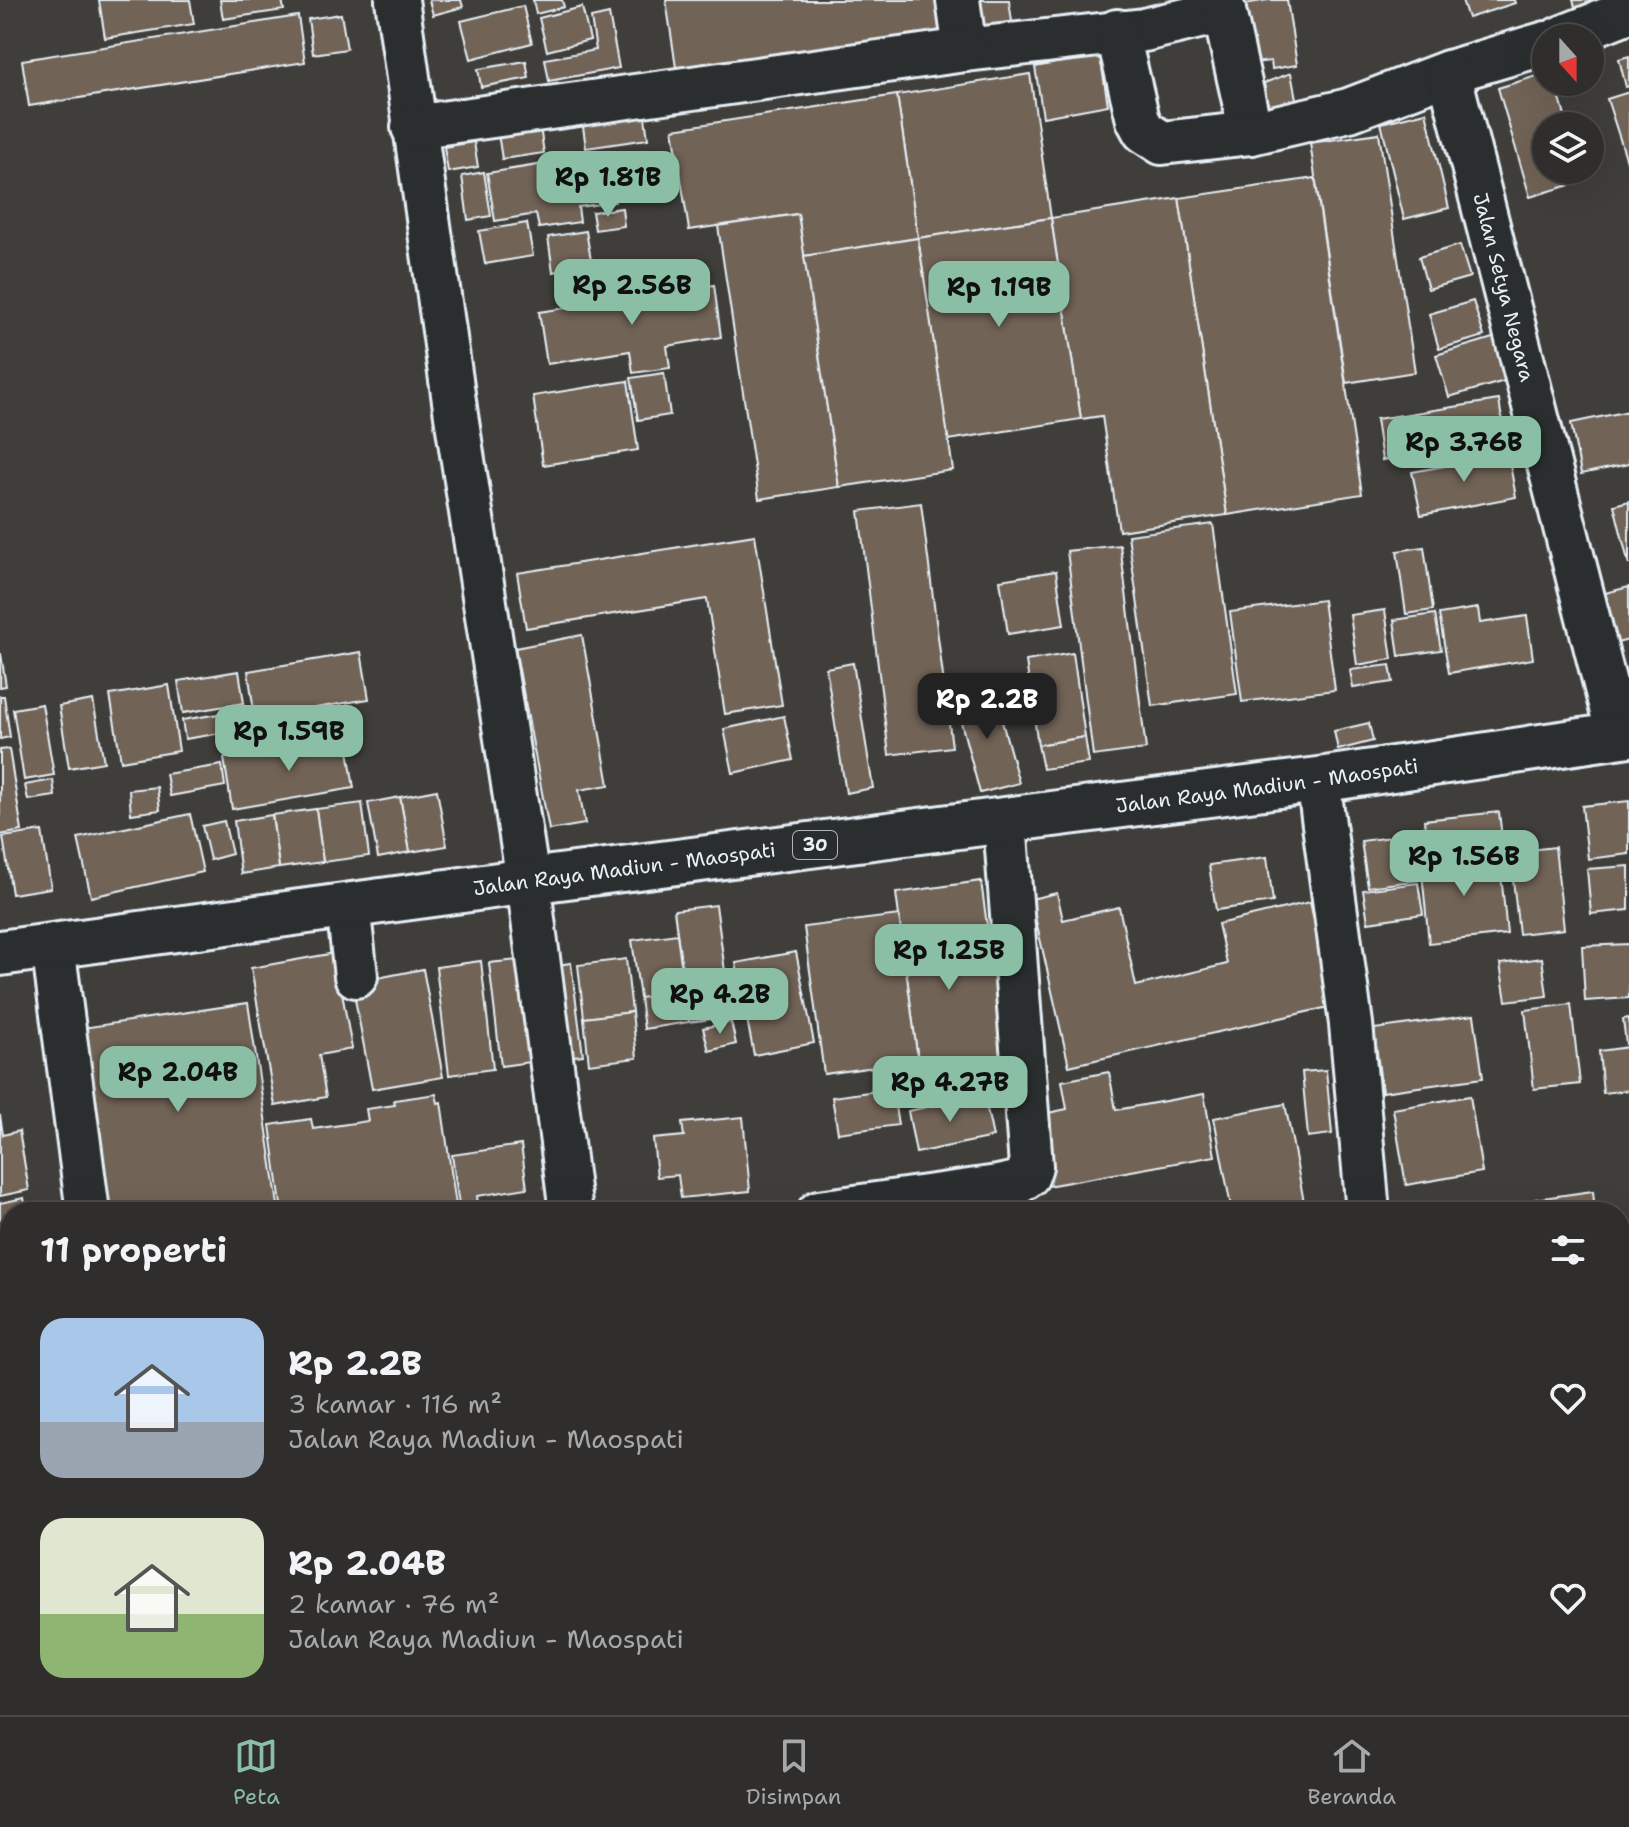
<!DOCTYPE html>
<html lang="id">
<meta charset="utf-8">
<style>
:root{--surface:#2f2e2c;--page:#3b3a38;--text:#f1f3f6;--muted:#a7a8a9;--line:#4a4a48;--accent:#8abfa5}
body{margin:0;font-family:"Shantell Sans",sans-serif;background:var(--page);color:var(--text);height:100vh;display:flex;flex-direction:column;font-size:30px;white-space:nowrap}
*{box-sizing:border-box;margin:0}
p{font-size:26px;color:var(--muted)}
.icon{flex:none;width:44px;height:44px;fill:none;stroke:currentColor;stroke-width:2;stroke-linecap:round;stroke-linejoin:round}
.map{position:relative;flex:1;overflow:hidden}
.side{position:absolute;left:0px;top:1202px;width:1630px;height:514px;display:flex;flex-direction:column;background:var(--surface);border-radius:32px 32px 0 0;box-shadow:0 8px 32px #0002,0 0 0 2px var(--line)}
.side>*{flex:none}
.needle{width:52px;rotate:159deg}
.fabs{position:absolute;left:1532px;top:24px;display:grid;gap:16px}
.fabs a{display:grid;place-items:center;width:72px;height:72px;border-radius:50%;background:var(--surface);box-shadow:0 8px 32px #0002,0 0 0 2px var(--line);font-size:40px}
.price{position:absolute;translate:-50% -68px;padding:0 18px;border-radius:16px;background:var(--accent);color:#111;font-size:26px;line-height:52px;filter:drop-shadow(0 2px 4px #0008)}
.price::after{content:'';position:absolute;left:50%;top:48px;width:24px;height:18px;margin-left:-12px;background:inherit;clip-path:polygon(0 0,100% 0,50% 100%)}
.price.current{background:#222;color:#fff}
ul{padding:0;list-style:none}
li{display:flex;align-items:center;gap:24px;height:200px;padding:0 40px}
li span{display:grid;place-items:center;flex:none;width:224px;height:160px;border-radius:24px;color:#555}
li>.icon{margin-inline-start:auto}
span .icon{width:96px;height:96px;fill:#fffc;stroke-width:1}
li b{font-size:34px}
h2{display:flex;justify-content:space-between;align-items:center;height:96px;padding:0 40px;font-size:34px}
.tab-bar{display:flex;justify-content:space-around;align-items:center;height:112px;border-top:2px solid var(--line);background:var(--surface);font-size:22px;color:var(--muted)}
.tab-bar a{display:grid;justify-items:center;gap:4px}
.tab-bar .current{color:var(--accent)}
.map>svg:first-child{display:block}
.building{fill:#716457;stroke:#e8f1f8;stroke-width:2}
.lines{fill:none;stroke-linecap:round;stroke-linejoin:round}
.minor-casing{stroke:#e8f1f8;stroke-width:48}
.highway-casing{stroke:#e8f1f8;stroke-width:50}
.minor{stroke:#2a2d2e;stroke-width:42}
.highway{stroke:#2a2d2e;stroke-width:44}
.labels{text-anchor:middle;stroke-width:6;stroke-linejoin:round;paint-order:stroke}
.shield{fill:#2a2d2e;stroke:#afb6bb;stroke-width:2}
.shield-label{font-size:18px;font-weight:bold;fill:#e8f1f8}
.street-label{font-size:20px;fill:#e8f1f8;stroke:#2a2d2e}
</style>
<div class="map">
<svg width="1629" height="1715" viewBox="0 0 1629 1715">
<rect width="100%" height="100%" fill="#3f3e3a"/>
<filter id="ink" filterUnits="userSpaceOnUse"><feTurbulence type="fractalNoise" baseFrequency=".0125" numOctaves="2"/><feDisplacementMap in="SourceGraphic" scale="16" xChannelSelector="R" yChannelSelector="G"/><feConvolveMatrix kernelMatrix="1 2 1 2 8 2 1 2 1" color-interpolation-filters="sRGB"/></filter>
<g filter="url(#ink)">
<g class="building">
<polygon points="99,0 190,0 194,24 105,38"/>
<polygon points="220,0 282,0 284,10 223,19"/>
<polygon points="429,0 461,0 463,7 433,15"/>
<polygon points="533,0 562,0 564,7 536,14"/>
<polygon points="666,0 944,0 950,41 678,81"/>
<polygon points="971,0 1009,0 1014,36 977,41"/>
<polygon points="1268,0 1287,0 1297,65 1272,69 1271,61 1254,63 1244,4"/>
<polygon points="1462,0 1514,0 1515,3 1468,18"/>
<polygon points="1573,0 1613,0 1577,14"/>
<polygon points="523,6 532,43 471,59 461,21"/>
<polygon points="582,7 590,40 547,51 539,18"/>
<polygon points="341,14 347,49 313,54 308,19"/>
<polygon points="609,14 619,68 549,81 545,59 596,50 591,18"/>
<polygon points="298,16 305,62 29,106 22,60"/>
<polygon points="1100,55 1108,105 1043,117 1035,67"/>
<polygon points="1629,56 1629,86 1626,87 1619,59"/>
<polygon points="526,61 529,78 481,87 478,69"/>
<polygon points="1291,73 1299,114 1259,122 1254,98 1266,95 1264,83"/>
<polygon points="1546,73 1546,82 1555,82 1568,126 1546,126 1546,170 1580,170 1583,181 1530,197 1498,88"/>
<polygon points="1030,74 1051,218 918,238 897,95"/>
<polygon points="1629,92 1629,167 1607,99"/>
<polygon points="897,95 918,238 804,256 798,214 689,230 673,129"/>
<polygon points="644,110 648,139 586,148 582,119"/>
<polygon points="1426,112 1449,208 1404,219 1381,123"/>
<polygon points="538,114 544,153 502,159 496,121"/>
<polygon points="1379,133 1415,372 1346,383 1310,143"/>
<polygon points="474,142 478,167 448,172 444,147"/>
<polygon points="608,154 615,202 578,207 580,222 539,228 536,214 495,221 487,173"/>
<polygon points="484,172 491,216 468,220 462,176"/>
<polygon points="1315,178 1362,494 1227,515 1179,198"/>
<polygon points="1179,198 1227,515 1119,531 1102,416 1081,419 1051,218"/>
<polygon points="622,208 624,226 595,230 592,212"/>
<polygon points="798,214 839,487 759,499 718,226"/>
<polygon points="1051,218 1081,419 948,440 918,238"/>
<polygon points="527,223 533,256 485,264 479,231"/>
<polygon points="586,231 592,266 553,272 548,237"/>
<polygon points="918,238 953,470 839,487 804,256"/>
<polygon points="1460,245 1470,277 1428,289 1419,257"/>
<polygon points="714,285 721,337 667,346 670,368 633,373 630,351 547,364 539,312"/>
<polygon points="1473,301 1484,336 1439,349 1429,314"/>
<polygon points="1496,337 1508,380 1449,397 1436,355"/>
<polygon points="664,373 670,415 638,420 631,378"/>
<polygon points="628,381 638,450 543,465 533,396"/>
<polygon points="1499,400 1505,440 1382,460 1376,419"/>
<polygon points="1629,411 1629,464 1581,474 1571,423"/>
<polygon points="1508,454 1516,497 1421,515 1412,472"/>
<polygon points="1629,501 1629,565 1614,505"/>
<polygon points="921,503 952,747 889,755 859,511"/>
<polygon points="1213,524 1237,694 1152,706 1128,535"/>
<polygon points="755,535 782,705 725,714 707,599 526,628 517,573"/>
<polygon points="1120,545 1146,749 1093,756 1067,551"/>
<polygon points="1424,547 1433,610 1406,614 1397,551"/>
<polygon points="1056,571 1064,625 1008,634 1000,580"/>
<polygon points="1629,587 1629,640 1601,647 1589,597"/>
<polygon points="1323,600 1335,690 1242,702 1230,612"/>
<polygon points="1478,608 1480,623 1527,616 1533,659 1449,673 1439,614"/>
<polygon points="1385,610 1392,659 1357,665 1350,615"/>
<polygon points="1435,614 1441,650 1399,656 1394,620"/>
<polygon points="582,635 609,785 579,790 585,824 549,830 515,648"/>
<polygon points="361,652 369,699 255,718 248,671"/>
<polygon points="1073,653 1085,737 1038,745 1026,661"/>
<polygon points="1,654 6,686 0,687 0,654"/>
<polygon points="853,663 873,788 846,793 826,668"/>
<polygon points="1390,665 1393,682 1353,688 1350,670"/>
<polygon points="239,671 244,703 183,713 178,681"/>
<polygon points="169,685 179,751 121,761 110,695"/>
<polygon points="993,689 1019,783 980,793 955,700"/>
<polygon points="0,696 4,696 10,737 0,739"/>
<polygon points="93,700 104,762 69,768 59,706"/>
<polygon points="42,704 54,775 24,780 13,709"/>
<polygon points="243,710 246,729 185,739 182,720"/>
<polygon points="784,716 793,760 733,773 724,729"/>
<polygon points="1369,723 1373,741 1338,750 1334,731"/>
<polygon points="346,737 354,788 232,809 224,758"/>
<polygon points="1085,737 1089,763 1043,769 1038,745"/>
<polygon points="9,749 22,831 0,835 0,750"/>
<polygon points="222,765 225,786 170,796 166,774"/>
<polygon points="53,780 55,796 28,800 25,785"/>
<polygon points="157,787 160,810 131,814 129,790"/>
<polygon points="437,790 447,846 410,852 400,797"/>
<polygon points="400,797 410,852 378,858 368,803"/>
<polygon points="1629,801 1629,854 1588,859 1582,806"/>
<polygon points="362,803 369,856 323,862 316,809"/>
<polygon points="316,809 323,862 279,868 272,815"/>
<polygon points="1499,812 1503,846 1428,854 1424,820"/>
<polygon points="190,814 203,872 91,897 78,838"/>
<polygon points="272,815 279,868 241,874 234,821"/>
<polygon points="224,821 232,854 210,860 202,826"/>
<polygon points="42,831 51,888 12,894 3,837"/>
<polygon points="1413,834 1419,880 1368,887 1361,841"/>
<polygon points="1555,847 1564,929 1519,934 1510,852"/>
<polygon points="1499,854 1507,934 1429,943 1421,863"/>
<polygon points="1267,857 1273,902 1216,910 1209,865"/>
<polygon points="1629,866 1629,910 1591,914 1587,869"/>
<polygon points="981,881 1008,1081 888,1097 884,1065 918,1061 896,893"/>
<polygon points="1418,883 1423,914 1368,922 1363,890"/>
<polygon points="1057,893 1063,920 1119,907 1136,986 1227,964 1218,924 1310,902 1333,1006 1069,1066 1031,899"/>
<polygon points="716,905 727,986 685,992 674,910"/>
<polygon points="899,915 918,1061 824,1074 804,927"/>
<polygon points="677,934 685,992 640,998 632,940"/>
<polygon points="1629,944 1629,998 1585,1001 1582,946"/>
<polygon points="796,952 814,1043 754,1055 736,963"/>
<polygon points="335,953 352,1049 319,1055 326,1097 275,1106 251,968"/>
<polygon points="1542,958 1547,996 1506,1001 1500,964"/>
<polygon points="626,959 632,1012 584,1018 578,965"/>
<polygon points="518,960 530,1062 501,1066 489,963"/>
<polygon points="481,961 493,1069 449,1075 436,967"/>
<polygon points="571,963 583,1055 554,1058 543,967"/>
<polygon points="423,969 443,1077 372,1089 352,983"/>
<polygon points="727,986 731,1017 689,1022 685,992"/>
<polygon points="685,992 689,1022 644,1029 640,998"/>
<polygon points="248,1003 279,1212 102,1212 76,1029"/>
<polygon points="1571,1004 1580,1084 1534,1089 1525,1010"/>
<polygon points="632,1012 637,1058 589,1064 584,1018"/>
<polygon points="1474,1015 1483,1078 1382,1092 1374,1029"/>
<polygon points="1629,1018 1629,1044 1626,1044 1623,1019"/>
<polygon points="731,1022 736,1044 709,1051 703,1028"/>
<polygon points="1629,1047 1629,1090 1603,1093 1599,1051"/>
<polygon points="1326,1070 1332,1134 1308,1137 1302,1072"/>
<polygon points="1109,1072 1116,1110 1204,1094 1215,1156 1047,1186 1034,1116 1067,1109 1062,1081"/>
<polygon points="884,1090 886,1107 895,1106 898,1125 838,1133 832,1097"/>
<polygon points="436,1094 438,1103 441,1102 457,1212 282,1212 270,1125 311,1119 313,1129 368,1121 366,1109 395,1105 394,1100"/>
<polygon points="984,1095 993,1137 916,1153 908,1111"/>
<polygon points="1470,1096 1482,1172 1406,1185 1393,1109"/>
<polygon points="1285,1104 1306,1212 1232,1212 1214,1118"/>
<polygon points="0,1115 3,1135 19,1131 29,1190 0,1196"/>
<polygon points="743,1117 750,1191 681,1198 678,1175 657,1177 653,1139 684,1136 682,1123"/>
<polygon points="521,1145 527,1188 477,1196 479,1212 460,1212 452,1155"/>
<polygon points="1593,1191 1595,1212 1537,1212 1535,1199"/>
<polygon points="24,1198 27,1212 10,1212 10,1312 0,1314 0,1203"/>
<polygon points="1629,1233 1629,1261 1623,1262 1620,1234"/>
<polygon points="10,1408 10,1486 4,1487 0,1463 0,1410"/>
<polygon points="0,1496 10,1496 10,1557 0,1558"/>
<polygon points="10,1620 10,1680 0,1682 0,1621"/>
<polygon points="10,1684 10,1706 57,1706 58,1715 0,1715 0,1686"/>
<polygon points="152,1706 184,1706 152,1711"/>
<polygon points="1508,1706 1568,1706 1570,1715 1510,1715"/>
</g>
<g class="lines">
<g class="minor-casing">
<g id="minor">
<polyline points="397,0 456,415 528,881 571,1212"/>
<polyline points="958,0 965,50 1144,30 1224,11 1221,0"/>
<polyline points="1224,11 1251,133"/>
<polyline points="1117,31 1138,120 1144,131 1162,143 1251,133 1349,110 1449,72 1546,43"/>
<polyline points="1560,38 1629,11"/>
<path id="s1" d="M1449 72 1618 735"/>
<polyline points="413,127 965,50"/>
<polyline points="1318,780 1351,1024 1368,1212"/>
<polyline points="348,906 356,976"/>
<polyline points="53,946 88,1212"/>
<polyline points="819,1212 998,1187 1017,1183 1028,1175 1031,1166 1005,822"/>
<polyline points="0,1578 10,1576"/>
<polyline points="117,1706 119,1715"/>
<polyline points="499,1706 502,1715"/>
<polyline points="1395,1706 1395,1715"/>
<polyline points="281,1715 343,1706"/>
</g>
</g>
<g class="highway-casing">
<g id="highway">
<path id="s2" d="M0 953 528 881 1318 780 1629 734"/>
</g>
</g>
<use href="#minor" class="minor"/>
<use href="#highway" class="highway"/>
</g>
</g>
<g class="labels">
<rect class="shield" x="793" y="831" width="44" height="28" rx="6"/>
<g class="shield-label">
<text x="815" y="851">30</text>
</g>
<g class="street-label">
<text dy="7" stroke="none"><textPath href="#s1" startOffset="222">Jalan Setya Negara</textPath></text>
<text dy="7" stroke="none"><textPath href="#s2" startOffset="1278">Jalan Raya Madiun - Maospati</textPath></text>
<text dy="7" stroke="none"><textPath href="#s2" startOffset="630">Jalan Raya Madiun - Maospati</textPath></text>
</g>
</g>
</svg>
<div class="fabs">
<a><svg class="needle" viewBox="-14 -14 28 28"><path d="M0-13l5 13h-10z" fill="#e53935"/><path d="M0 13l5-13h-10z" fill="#a7a8a9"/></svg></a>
<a><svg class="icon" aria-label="layers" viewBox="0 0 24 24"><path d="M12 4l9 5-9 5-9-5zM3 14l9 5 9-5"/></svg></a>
</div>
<b class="price" style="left:608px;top:219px">Rp 1.81B</b>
<b class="price" style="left:632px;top:327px">Rp 2.56B</b>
<b class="price" style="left:999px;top:329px">Rp 1.19B</b>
<b class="price" style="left:1464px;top:484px">Rp 3.76B</b>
<b class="price current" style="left:987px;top:741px">Rp 2.2B</b>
<b class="price" style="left:289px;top:773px">Rp 1.59B</b>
<b class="price" style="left:1464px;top:898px">Rp 1.56B</b>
<b class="price" style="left:949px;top:992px">Rp 1.25B</b>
<b class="price" style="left:720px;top:1036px">Rp 4.2B</b>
<b class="price" style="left:178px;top:1114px">Rp 2.04B</b>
<b class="price" style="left:950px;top:1124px">Rp 4.27B</b>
<section class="side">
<h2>11 properti<svg class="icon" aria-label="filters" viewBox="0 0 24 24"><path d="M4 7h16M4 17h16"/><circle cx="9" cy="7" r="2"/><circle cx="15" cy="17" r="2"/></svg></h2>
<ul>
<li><span style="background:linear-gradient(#a9c7e8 65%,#9aa5b1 0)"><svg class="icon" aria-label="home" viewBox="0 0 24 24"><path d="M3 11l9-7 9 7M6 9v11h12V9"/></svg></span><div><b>Rp 2.2B</b><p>3 kamar · 116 m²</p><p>Jalan Raya Madiun - Maospati</p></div><svg class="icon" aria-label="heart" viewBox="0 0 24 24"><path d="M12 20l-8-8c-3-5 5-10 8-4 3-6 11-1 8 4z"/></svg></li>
<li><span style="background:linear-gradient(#dfe7d0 60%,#8fb573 0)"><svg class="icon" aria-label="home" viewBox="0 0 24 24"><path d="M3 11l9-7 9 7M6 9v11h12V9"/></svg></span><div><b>Rp 2.04B</b><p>2 kamar · 76 m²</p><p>Jalan Raya Madiun - Maospati</p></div><svg class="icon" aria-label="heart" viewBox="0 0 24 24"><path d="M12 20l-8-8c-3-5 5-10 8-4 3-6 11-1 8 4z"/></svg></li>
</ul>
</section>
</div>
<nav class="tab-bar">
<a class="current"><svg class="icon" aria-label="map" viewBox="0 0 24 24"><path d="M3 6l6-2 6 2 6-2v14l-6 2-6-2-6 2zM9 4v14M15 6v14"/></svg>Peta</a>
<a><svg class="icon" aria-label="saved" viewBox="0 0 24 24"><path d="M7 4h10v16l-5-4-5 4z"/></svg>Disimpan</a>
<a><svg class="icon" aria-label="home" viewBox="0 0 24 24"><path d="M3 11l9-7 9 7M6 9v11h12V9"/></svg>Beranda</a>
</nav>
